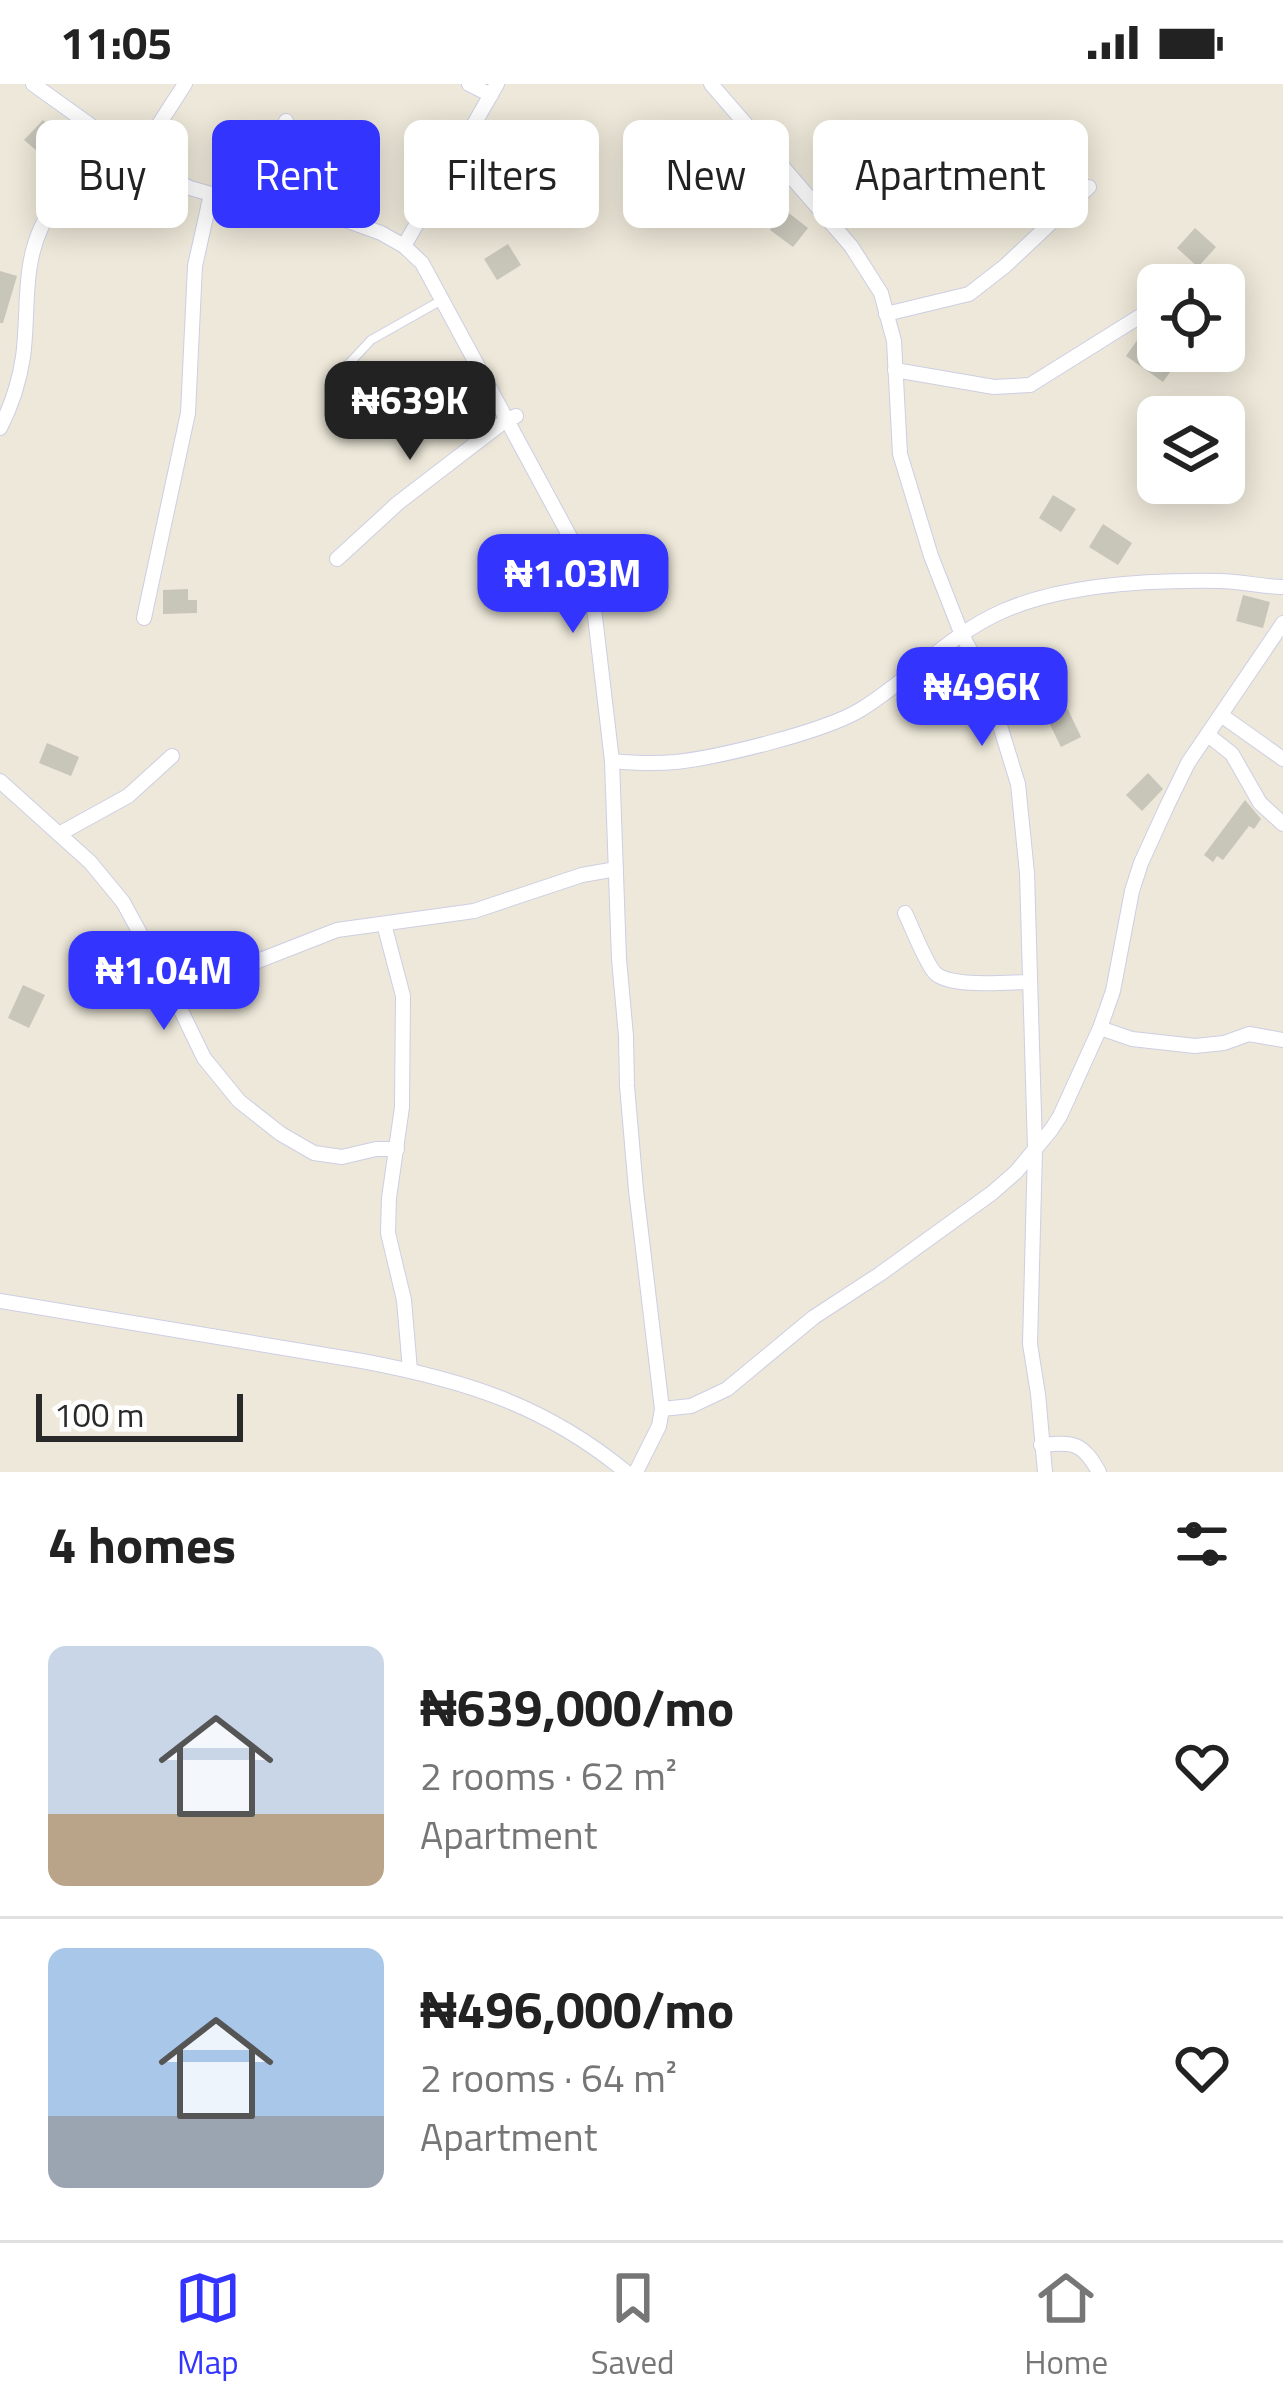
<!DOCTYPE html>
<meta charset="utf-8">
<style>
:root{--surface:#fff;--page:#f2f2f2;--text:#222;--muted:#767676;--line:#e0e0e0;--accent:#3434ff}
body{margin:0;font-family:"Titillium Web",sans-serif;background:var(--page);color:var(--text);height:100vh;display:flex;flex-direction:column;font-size:45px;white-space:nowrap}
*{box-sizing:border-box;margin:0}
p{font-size:39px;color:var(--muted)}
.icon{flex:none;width:66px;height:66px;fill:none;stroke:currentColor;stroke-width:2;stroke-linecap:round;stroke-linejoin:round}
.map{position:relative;height:1388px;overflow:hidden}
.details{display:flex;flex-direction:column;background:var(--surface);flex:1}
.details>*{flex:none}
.banner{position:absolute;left:36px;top:36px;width:1212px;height:108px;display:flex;gap:24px}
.tools{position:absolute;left:1137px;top:180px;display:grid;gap:24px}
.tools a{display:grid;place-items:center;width:108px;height:108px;border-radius:18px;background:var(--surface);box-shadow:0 6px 30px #0003;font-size:60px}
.scale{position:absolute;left:36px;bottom:30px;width:207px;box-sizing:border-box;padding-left:12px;border:6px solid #292929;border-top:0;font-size:33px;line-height:42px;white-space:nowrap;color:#292929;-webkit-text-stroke:9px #fff;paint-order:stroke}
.price{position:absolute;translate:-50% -102px;padding:0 27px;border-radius:24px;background:var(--accent);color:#fff;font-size:39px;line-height:78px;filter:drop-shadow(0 3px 6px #0008)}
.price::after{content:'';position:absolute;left:50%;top:72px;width:36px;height:27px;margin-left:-18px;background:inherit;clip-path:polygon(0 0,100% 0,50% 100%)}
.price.on{background:#222;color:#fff}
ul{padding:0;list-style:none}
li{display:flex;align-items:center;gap:36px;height:300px;padding:0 48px}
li+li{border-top:3px solid var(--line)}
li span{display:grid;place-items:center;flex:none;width:336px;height:240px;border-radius:18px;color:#555}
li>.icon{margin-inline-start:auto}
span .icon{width:144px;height:144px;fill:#fffc;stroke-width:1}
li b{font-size:51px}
h2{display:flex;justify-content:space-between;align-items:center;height:144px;padding:0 48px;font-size:51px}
.tag{padding:0 42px;border-radius:18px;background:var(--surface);box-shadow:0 6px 30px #0003;font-size:42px;line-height:108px}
.tag.on{background:var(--accent);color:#fff}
.status{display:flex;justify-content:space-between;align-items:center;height:84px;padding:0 60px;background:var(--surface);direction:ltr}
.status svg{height:33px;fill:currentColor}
.dock{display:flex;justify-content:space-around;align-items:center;height:168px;border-top:3px solid var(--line);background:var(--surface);font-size:33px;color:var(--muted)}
.dock a{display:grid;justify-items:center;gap:6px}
.dock .on{color:var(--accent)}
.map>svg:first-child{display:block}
.building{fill:#c8c5b9}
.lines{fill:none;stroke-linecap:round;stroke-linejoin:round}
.lane-casing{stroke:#cecee4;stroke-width:10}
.street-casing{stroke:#cecee4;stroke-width:16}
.lane{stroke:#fff;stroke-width:8}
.street{stroke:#fff;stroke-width:14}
</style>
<div class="status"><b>11:05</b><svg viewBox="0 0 49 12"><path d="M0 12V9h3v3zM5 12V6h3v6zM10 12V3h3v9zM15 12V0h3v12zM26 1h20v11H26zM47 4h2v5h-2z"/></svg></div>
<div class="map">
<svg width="1283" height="1388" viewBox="0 0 1283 1388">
<rect width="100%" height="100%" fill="#ede8d9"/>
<g class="building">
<polygon points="43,36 55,48 37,67 24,56"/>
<polygon points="785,126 808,144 793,163 770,146"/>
<polygon points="1195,144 1216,163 1198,183 1177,164"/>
<polygon points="508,160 521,181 497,196 484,175"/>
<polygon points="0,187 17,192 3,239 0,239"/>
<polygon points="1138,255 1175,281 1163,298 1126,272"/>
<polygon points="1053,411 1076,425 1061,448 1039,434"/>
<polygon points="1103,440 1132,459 1118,481 1089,463"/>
<polygon points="188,505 188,516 197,516 197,529 163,530 163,506"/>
<polygon points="1243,511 1270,518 1263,544 1236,537"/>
<polygon points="1053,594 1081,653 1061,663 1032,604"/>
<polygon points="47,659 79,673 71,692 39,679"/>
<polygon points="1148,689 1163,705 1142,727 1126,711"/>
<polygon points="1245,716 1261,735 1254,745 1249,742 1223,776 1217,772 1213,778 1204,771"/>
<polygon points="23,901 45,911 29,944 8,934"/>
</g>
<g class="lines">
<g class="lane-casing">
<polyline id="lane" points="342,287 371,256 440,217"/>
</g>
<g class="street-casing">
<g id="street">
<polyline points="33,0 150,84 190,104 211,110 262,109 285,114 381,149 404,162 422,179 582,475 594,524 612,677 619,875 626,952 627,1002 636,1106 662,1325 659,1342 636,1388"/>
<polyline points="469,0 491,11"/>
<polyline points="711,0 851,162 881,209 894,257 900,370 931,472 962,551 985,593 1018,700 1027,789 1035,1065 1030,1260 1038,1310 1045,1388"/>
<polyline points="137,74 185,0"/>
<polyline points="262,109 286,37"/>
<polyline points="404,162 497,0"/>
<polyline points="886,230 969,210 1005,182 1089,103"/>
<polyline points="895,286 994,303 1030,301 1158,221"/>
<path d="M0 344C12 321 19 299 23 273 29 230 22 185 41 144 55 111 88 84 112 57"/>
<polyline points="337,475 398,419 506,336 516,332"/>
<polyline points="144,534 188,329 195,182 211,110"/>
<polyline points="1221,631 1283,675"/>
<polyline points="1208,651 1232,670 1260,719 1283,740"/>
<path d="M612 677C633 679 654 680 676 678 720 673 823 648 860 626 909 596 950 550 1003 527 1065 500 1153 496 1219 497 1241 497 1262 503 1283 503"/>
<polyline points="0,697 90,778 123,818 173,910 204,974 239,1017 281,1050 314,1069 342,1073 376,1065 397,1065"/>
<polyline points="59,750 128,712 172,672"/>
<path d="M905 829C912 843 926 880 935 889 950 904 1009 898 1029 898"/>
<polyline points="384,840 403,912 402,1023 389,1114 388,1149 404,1216 410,1286"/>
<polyline points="173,910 337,846 474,827 582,791 616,785"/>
<polyline points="1100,944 1132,955 1195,962 1224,959 1249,950 1283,956"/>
<path d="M0 1217 362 1277C464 1296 545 1321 626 1388"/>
<polyline points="662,1325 691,1322 727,1305 814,1233 880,1190 992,1109 1016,1088 1051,1046 1060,1032 1100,944 1113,907 1132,807 1141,779 1167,722 1188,679 1283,539"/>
<path d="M1041 1361C1074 1358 1082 1358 1099 1388"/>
</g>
</g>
<use href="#lane" class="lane"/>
<use href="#street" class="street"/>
</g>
</svg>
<div class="tools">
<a><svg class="icon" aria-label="locate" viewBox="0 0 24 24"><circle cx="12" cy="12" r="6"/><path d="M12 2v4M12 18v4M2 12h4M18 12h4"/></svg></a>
<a><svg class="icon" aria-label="layers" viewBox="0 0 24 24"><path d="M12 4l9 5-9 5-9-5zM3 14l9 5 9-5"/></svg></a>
</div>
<div class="scale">100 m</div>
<b class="price on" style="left:410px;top:379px">₦639K</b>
<b class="price" style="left:573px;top:552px">₦1.03M</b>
<b class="price" style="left:982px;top:665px">₦496K</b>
<b class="price" style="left:164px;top:949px">₦1.04M</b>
<div class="banner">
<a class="tag">Buy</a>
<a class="tag on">Rent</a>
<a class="tag">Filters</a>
<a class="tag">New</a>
<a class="tag">Apartment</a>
</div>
</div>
<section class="details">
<h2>4 homes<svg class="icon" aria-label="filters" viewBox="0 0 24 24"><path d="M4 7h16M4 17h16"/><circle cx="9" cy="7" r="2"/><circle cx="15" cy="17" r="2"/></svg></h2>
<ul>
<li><span style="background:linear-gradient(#c9d6e8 70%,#b9a48a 0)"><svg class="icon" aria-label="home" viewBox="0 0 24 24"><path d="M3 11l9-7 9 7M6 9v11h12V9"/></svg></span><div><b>₦639,000/mo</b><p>2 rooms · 62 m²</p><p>Apartment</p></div><svg class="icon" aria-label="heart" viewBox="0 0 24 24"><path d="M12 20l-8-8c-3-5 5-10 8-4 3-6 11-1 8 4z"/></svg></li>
<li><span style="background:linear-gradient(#a9c7e8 70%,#9aa5b1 0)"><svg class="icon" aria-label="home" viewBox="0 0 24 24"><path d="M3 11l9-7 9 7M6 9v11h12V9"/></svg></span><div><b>₦496,000/mo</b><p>2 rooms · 64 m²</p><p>Apartment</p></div><svg class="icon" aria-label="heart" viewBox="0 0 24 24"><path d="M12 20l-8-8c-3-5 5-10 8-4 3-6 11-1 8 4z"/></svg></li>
</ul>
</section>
<nav class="dock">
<a class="on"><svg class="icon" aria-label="map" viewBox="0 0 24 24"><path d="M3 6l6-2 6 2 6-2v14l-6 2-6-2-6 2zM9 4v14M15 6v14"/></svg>Map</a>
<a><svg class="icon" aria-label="saved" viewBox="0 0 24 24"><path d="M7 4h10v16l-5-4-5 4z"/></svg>Saved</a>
<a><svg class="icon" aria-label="home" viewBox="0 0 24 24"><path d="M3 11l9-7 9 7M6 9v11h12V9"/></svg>Home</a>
</nav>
